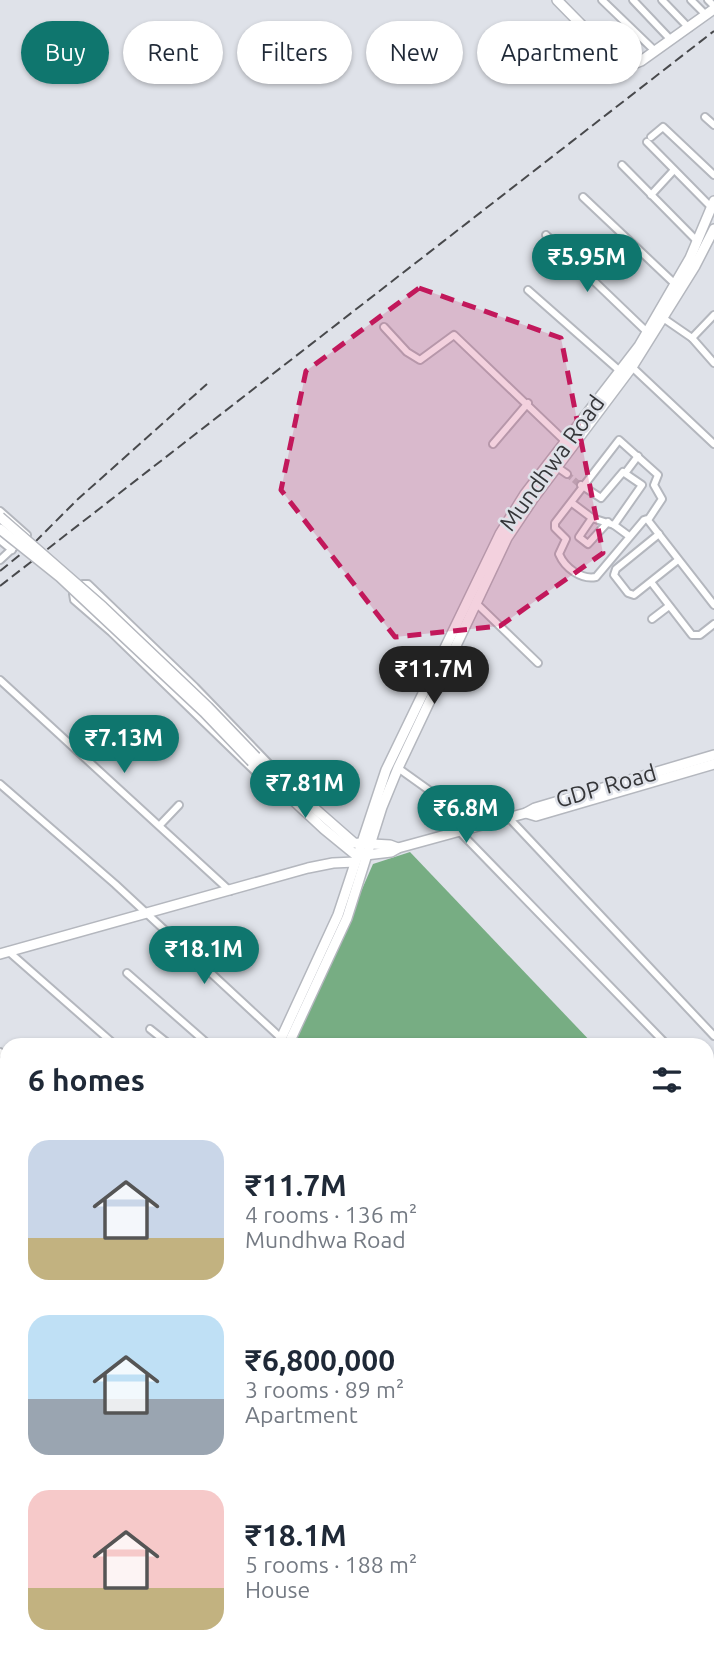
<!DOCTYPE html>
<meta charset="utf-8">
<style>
:root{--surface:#fff;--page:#f6f6f7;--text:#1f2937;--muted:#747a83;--accent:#0f766e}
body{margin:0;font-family:Ubuntu,sans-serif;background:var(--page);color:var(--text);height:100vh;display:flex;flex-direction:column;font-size:26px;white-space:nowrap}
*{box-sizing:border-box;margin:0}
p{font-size:23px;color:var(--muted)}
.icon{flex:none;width:38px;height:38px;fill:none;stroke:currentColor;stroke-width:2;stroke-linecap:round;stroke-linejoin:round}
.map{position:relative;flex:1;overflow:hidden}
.drawer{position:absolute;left:0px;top:1038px;width:714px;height:625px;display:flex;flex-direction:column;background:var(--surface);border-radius:21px 21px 0 0;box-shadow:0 2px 5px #0004}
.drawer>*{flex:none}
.guide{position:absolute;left:21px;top:21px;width:672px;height:63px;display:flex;gap:14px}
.price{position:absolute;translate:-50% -60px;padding:0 16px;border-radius:24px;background:var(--accent);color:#fff;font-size:23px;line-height:46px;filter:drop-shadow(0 2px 4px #0008)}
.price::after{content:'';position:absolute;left:50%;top:42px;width:21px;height:16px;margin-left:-10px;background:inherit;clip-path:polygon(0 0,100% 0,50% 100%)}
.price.selected{background:#222;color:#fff}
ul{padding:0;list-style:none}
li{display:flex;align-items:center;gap:21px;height:175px;padding:0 28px}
li span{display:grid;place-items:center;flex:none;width:196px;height:140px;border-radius:21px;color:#555}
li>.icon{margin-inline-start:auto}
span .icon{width:84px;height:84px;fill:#fffc;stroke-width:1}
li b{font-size:30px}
h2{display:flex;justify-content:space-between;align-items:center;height:84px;padding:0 28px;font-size:30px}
.chip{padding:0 24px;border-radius:32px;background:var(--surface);box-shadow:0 2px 5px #0004;font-size:24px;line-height:63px}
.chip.selected{background:var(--accent);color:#fff}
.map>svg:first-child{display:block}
.forest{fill:#77ad83}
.water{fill:#4d8eb0}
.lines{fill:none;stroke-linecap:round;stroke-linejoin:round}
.street-tunnel{stroke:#bdc0c6;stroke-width:6;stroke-dasharray:6 3;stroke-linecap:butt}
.street-casing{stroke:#b4b7be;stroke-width:10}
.secondary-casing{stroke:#b4b7be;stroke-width:12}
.street{stroke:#fff;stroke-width:6}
.secondary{stroke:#fff;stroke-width:9}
.rail{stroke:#48494c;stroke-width:2;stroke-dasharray:10 5;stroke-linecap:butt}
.secondary-bridge-casing{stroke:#b4b7be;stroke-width:12;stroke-linecap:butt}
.secondary-bridge{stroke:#fff;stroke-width:9}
.marked{fill:#c2185b;fill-opacity:0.2;stroke:#c2185b;stroke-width:5;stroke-dasharray:14 9;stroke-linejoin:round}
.labels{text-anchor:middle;stroke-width:5;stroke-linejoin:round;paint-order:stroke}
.street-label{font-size:23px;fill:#353639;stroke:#dfe2e9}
</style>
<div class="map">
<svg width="714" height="1662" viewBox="0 0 714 1662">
<rect width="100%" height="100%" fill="#dfe2e9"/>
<g class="forest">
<polygon points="410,852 594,1045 294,1045 373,864"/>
<polygon points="707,1162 714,1170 714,1357 707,1363"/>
</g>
<g class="water">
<polygon points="714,1367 714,1615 707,1620 707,1374"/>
<polygon points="391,1656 652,1656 641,1662 382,1662"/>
</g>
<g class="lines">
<polyline class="street-tunnel" points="567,474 580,485"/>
<g class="street-casing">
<g id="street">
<polyline points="602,0 655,51"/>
<polyline points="633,0 671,40"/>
<polyline points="662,0 689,28"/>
<polyline points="691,0 706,15"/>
<polyline points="708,0 714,6"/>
<polyline points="705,117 714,125"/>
<polyline points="651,137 663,127 714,175"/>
<polyline points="647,142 711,207"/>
<polyline points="622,165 697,241"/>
<polyline points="651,195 674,170"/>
<polyline points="583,197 675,284"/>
<polyline points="546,235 647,332"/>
<polyline points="528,290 621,372"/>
<polyline points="663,318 692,338 714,315"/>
<polyline points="384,327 407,352 420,360 454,335 568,444"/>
<polyline points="692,338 714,363"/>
<polyline points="632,367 714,444"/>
<polyline points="493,444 528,403"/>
<polyline points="557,467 567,474"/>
<polyline points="626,472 638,456"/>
<polyline points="581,485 601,498 623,472 642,485 614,525"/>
<polyline points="572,503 592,518 614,525 629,536"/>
<polyline points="0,511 27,535 0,560"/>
<polyline points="592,518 579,537 588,544 608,522"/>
<path d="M648 520 662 499 654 485 658 475 619 440 555 523V528L566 539 559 554C565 568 581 580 596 577L644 520 647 519 714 605"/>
<polyline points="659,534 616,569 614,575 628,593 634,595 678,560"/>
<polyline points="0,540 12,550"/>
<polyline points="651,582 692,635 700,635 714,624"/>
<polyline points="477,604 538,663"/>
<polyline points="652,619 669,606"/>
<polyline points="0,680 230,891"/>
<polyline points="398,768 479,826"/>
<polyline points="274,769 195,687 88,584 83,584 73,594 74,600 111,632 269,785 279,791"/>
<polyline points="0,784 115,884 281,1038"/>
<polyline points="509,818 714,1036"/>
<polyline points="160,825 179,805"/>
<polyline points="459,831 667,1045"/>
<polyline points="8,951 115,1045"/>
<polyline points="127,973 209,1045"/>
<polyline points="150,1029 170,1045"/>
<polyline points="0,1052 7,1059"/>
<polyline points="707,1085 714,1093"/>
<polyline points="0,1239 7,1248"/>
<polyline points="0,1523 7,1531"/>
<polyline points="0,1590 7,1598"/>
<polyline points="707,1624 714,1619"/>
<polyline points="0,1636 7,1645"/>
<polyline points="15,1656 19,1662"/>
<polyline points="54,1656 60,1662"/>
<polyline points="652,1662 661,1656"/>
</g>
</g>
<g class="secondary-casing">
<g id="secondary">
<polyline points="557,0 616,60 631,65 641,61 714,9"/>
<polyline points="256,757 354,843 390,845 398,848"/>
<polyline points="252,762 324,829 357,856 391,852 398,848 526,813 535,808 714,755"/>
<polyline points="526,813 536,816 714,764"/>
<polyline points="0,954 308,868 333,863 355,862"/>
<polyline points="278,1045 338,915 386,770 500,534 525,494 639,346 690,258 714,201"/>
<polyline points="288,1045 347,918 382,807 398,768 507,538 533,499 632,367 695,266 714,229"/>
<polyline points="0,1440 7,1430"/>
<polyline points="0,1456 7,1446"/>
</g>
</g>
<use href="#street" class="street"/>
<use href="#secondary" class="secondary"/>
<g class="rail">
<polyline points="0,571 32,545 78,499 207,384"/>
<polyline points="0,586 714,31"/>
</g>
<g class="secondary-bridge-casing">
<g id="secondary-bridge">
<polyline points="0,517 103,607 208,707 256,757"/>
<polyline points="0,529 60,577 204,712 252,762"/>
</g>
</g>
<use href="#secondary-bridge" class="secondary-bridge"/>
</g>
<path class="marked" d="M419 288 561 338 603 553 500 626 395 637 281 490 306 371Z"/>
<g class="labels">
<g class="street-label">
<text transform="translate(552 463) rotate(-54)" y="8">Mundhwa Road</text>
<text transform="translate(606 786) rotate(-16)" y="8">GDP Road</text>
</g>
</g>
</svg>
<b class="price" style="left:587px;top:294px">₹5.95M</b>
<b class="price selected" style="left:434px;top:706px">₹11.7M</b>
<b class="price" style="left:124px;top:775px">₹7.13M</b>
<b class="price" style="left:305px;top:820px">₹7.81M</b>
<b class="price" style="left:466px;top:845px">₹6.8M</b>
<b class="price" style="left:204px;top:986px">₹18.1M</b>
<div class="guide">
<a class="chip selected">Buy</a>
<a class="chip">Rent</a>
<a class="chip">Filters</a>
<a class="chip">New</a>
<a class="chip">Apartment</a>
</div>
<section class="drawer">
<h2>6 homes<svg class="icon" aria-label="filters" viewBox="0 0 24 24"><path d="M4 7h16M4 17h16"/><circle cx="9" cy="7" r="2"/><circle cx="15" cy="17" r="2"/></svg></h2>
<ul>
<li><span style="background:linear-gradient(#c9d6e8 70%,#c2b280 0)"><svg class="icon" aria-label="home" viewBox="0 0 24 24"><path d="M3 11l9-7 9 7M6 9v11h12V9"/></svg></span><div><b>₹11.7M</b><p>4 rooms · 136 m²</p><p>Mundhwa Road</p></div></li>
<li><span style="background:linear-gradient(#bfe0f5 60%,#9aa5b1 0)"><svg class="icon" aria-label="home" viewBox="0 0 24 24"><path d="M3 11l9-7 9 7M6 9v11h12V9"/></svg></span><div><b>₹6,800,000</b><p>3 rooms · 89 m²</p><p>Apartment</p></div></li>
<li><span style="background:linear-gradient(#f6c9c9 70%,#c2b280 0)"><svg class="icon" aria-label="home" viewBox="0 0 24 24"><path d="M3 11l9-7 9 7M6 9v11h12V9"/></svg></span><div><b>₹18.1M</b><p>5 rooms · 188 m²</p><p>House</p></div></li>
</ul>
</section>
</div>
